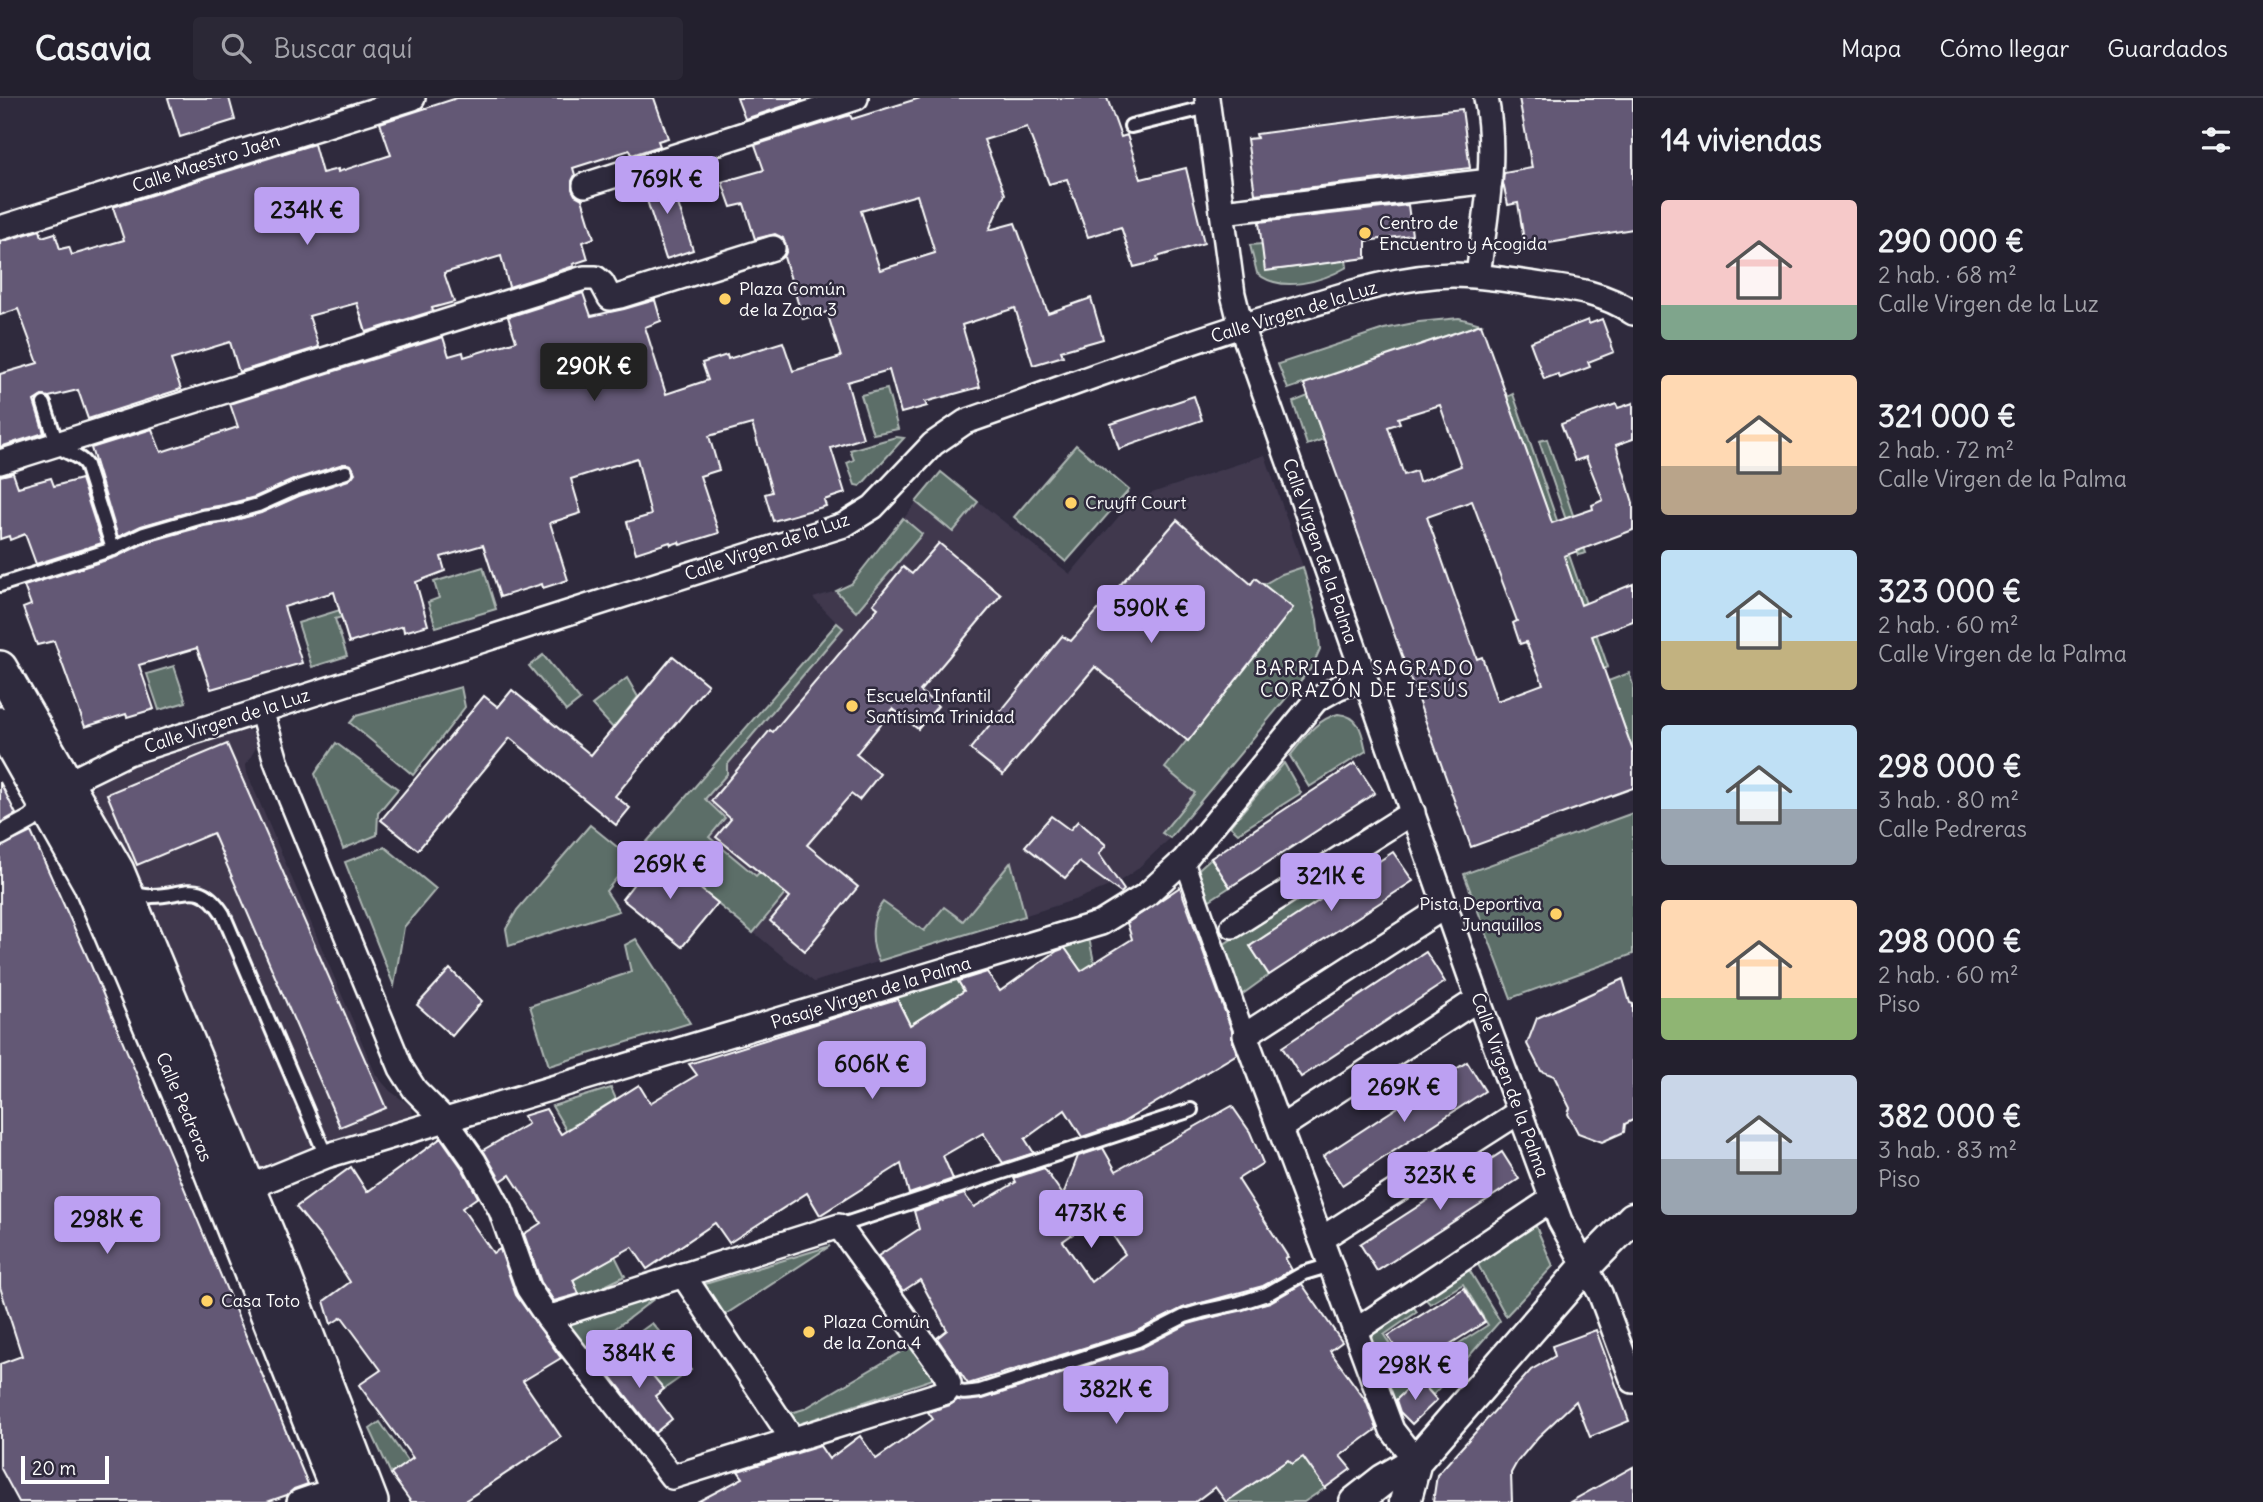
<!DOCTYPE html>
<html lang="es">
<meta charset="utf-8">
<style>
:root{--surface:#23202e;--page:#2b2836;--text:#f1f3f6;--muted:#a3a3aa;--line:#403e4a;--accent:#bca0f2}
body{margin:0;font-family:Delius,sans-serif;background:var(--page);color:var(--text);height:100vh;display:flex;flex-direction:column;font-size:26px;white-space:nowrap}
*{box-sizing:border-box;margin:0}
p{font-size:23px;color:var(--muted)}
.icon{flex:none;width:38px;height:38px;fill:none;stroke:currentColor;stroke-width:2;stroke-linecap:round;stroke-linejoin:round}
.map{position:relative;flex:1;overflow:hidden}
.drawer{display:flex;flex-direction:column;background:var(--surface);width:630px}
.drawer>*{flex:none}
.scale{position:absolute;left:21px;bottom:18px;width:88px;box-sizing:border-box;padding-left:7px;border:4px solid #fff;border-top:0;font-size:19px;line-height:24px;white-space:nowrap;color:#fff;-webkit-text-stroke:5px #2f2a3d;paint-order:stroke}
.price{position:absolute;translate:-50% -60px;padding:0 16px;border-radius:7px;background:var(--accent);color:#111;font-size:23px;line-height:46px;filter:drop-shadow(0 2px 4px #0008)}
.price::after{content:'';position:absolute;left:50%;top:42px;width:21px;height:16px;margin-left:-10px;background:inherit;clip-path:polygon(0 0,100% 0,50% 100%)}
.price.current{background:#222;color:#fff}
ul{padding:0;list-style:none}
li{display:flex;align-items:center;gap:21px;height:175px;padding:0 28px}
li span{display:grid;place-items:center;flex:none;width:196px;height:140px;border-radius:7px;color:#555}
li>.icon{margin-inline-start:auto}
span .icon{width:84px;height:84px;fill:#fffc;stroke-width:1}
li b{font-size:30px}
h2{display:flex;justify-content:space-between;align-items:center;height:84px;padding:0 28px;font-size:30px}
header{display:flex;align-items:center;gap:42px;box-sizing:border-box;height:98px;padding:0 35px;background:var(--surface);border-bottom:2px solid var(--line)}
header strong{font-size:33px}
nav{display:flex;gap:38px;margin-inline-start:auto;font-size:24px}
.search{width:490px;height:63px;background:var(--page);display:flex;align-items:center;gap:18px;box-sizing:border-box;padding:0 24px;border-radius:7px;color:var(--muted);font-size:26px}
main{display:flex;flex:1;min-height:0}
.map>svg:first-child{display:block}
.built{fill:#3f384e}
.green{fill:#5b6e67;stroke:#adb6b3;stroke-width:2}
.building{fill:#645975;stroke:#fff;stroke-width:2;fill-rule:evenodd}
.lines{fill:none;stroke-linecap:round;stroke-linejoin:round}
.service-casing{stroke:#fff;stroke-width:18}
.pedestrian-casing{stroke:#fff;stroke-width:23}
.minor-casing{stroke:#fff;stroke-width:28}
.tertiary-casing{stroke:#fff;stroke-width:35}
.secondary-casing{stroke:#fff;stroke-width:38}
.service{stroke:#2f2a3d;stroke-width:12}
.pedestrian{stroke:#2f2a3d;stroke-width:18}
.minor{stroke:#2f2a3d;stroke-width:23}
.tertiary{stroke:#2f2a3d;stroke-width:30}
.secondary{stroke:#2f2a3d;stroke-width:33}
.poi-dot{fill:#ffd166;stroke:#2f2a3d;stroke-width:2.5}
.labels{text-anchor:middle;stroke-width:5;stroke-linejoin:round;paint-order:stroke}
.street-label{font-size:18px;fill:#fff;stroke:#2f2a3d}
.poi-label{font-size:18px;fill:#fff;stroke:#2f2a3d;text-anchor:start}
.neighbourhood-label{font-size:19px;letter-spacing:2px;fill:#fff;stroke:#2f2a3d}
</style>
<header>
<strong>Casavia</strong>
<div class="search"><svg class="icon" aria-label="search" viewBox="0 0 24 24"><circle cx="10" cy="10" r="6"/><path d="M15 15l6 6"/></svg>Buscar aquí</div>
<nav><a>Mapa</a><a>Cómo llegar</a><a>Guardados</a></nav>
</header>
<main>
<div class="map">
<svg width="1633" height="1404" viewBox="0 0 1633 1404">
<rect width="100%" height="100%" fill="#2f2a3d"/>
<filter id="ink" filterUnits="userSpaceOnUse"><feTurbulence type="fractalNoise" baseFrequency=".0143" numOctaves="2"/><feDisplacementMap in="SourceGraphic" scale="14" xChannelSelector="R" yChannelSelector="G"/><feConvolveMatrix kernelMatrix="1 2 1 2 8 2 1 2 1" color-interpolation-filters="sRGB"/></filter>
<g filter="url(#ink)">
<g class="built">
<polygon points="1265,357 1303,469 1271,482 1217,684 1181,730 1136,772 1117,785 1077,801 814,884 718,805 682,849 622,801 657,756 645,746 837,525 813,500 836,493 851,486 941,374 1070,476 1131,404 1143,398"/>
<polygon points="246,631 251,633 258,646 246,667 247,675 376,977 390,993 411,1008 413,1015 410,1020 258,1073 216,968 150,818 90,696 96,685 115,671"/>
</g>
<g class="green">
<path d="M1262 146 1266 173 1346 162 1347 169C1323 183 1281 196 1257 175L1250 147Z"/>
<polygon points="1459,220 1481,226 1288,291 1278,266 1384,231 1419,224"/>
<polygon points="887,291 898,331 873,336 861,297"/>
<polygon points="1513,296 1608,569 1604,571 1507,299"/>
<polygon points="1308,298 1324,341 1307,347 1293,304"/>
<polygon points="896,339 904,340 863,385 860,388 855,387 847,365 854,362 850,352"/>
<polygon points="1547,341 1586,455 1578,457 1539,343"/>
<polygon points="1076,347 1129,392 1066,464 1014,419"/>
<polygon points="941,374 978,404 953,434 916,404"/>
<polygon points="903,420 922,436 856,514 836,493 851,486"/>
<polygon points="483,469 496,511 436,529 428,504 439,500 434,484"/>
<polygon points="1303,469 1317,522 1320,551 1312,569 1170,740 1162,735 1195,695 1165,670 1292,510 1263,487 1282,476"/>
<polygon points="343,511 345,518 335,521 347,558 312,569 298,525"/>
<polygon points="837,525 843,530 727,667 727,676 705,701 725,720 709,739 756,778 775,758 800,778 753,835 645,746"/>
<polygon points="543,557 580,602 566,613 529,568"/>
<polygon points="174,568 186,604 159,612 147,576"/>
<polygon points="1629,575 1633,587 1633,653 1608,583"/>
<polygon points="627,580 638,599 613,630 592,607"/>
<polygon points="461,589 465,609 413,677 350,625 356,618"/>
<path d="M1338 616C1360 618 1362 634 1366 653L1309 689 1290 658C1304 641 1315 622 1338 616Z"/>
<polygon points="336,645 398,691 378,715 377,737 343,751 315,676"/>
<polygon points="1284,665 1301,695 1238,735 1230,728"/>
<polygon points="1633,715 1633,856 1511,900 1464,776"/>
<polygon points="590,727 632,761 606,793 619,813 509,848 506,831 517,812"/>
<polygon points="385,749 436,791 404,829 394,888 345,764"/>
<polygon points="1211,760 1230,789 1205,805 1193,776"/>
<path d="M1011 764 1025 818 879 863C870 846 870 819 883 804L924 833 944 809 963 823Z"/>
<polygon points="1327,781 1335,792 1250,848 1269,877 1240,898 1221,848"/>
<polygon points="1089,840 1094,864 1092,866 1097,878 1088,883 1063,848"/>
<polygon points="636,841 690,925 549,968 530,908 631,874 625,847"/>
<polygon points="957,881 964,893 910,927 896,899"/>
<polygon points="611,990 616,1001 566,1032 552,1008"/>
<polygon points="1534,1124 1553,1168 1506,1218 1476,1163"/>
<polygon points="830,1148 723,1218 705,1186"/>
<polygon points="615,1158 625,1178 580,1200 573,1182"/>
<polygon points="1468,1170 1500,1223 1463,1265 1453,1249 1488,1227 1463,1186 1430,1206 1423,1198"/>
<polygon points="663,1194 583,1255 563,1226"/>
<polygon points="1411,1205 1417,1214 1384,1237 1410,1278 1447,1256 1457,1272 1433,1297 1418,1281 1392,1306 1364,1237"/>
<polygon points="652,1225 691,1272 664,1291 644,1267 633,1275 615,1252"/>
<polygon points="911,1248 936,1280 793,1328 787,1316 804,1311"/>
<polygon points="380,1324 408,1364 391,1376 370,1331"/>
<polygon points="1303,1359 1325,1390 1304,1404 1226,1404 1288,1362"/>
</g>
<g class="building">
<polygon points="168,0 229,0 235,22 180,39"/>
<polygon points="457,0 654,0 668,40 658,43 660,48 632,57 630,52 573,70 575,77 572,83 572,91 575,97 582,101 594,140 583,144 588,161 573,166 574,168 509,189 501,158 444,175 454,204 432,210 433,213 366,234 357,205 309,218 319,249 239,274 230,244 171,262 181,291 88,321 78,292 49,299 42,298 34,303 44,335 0,349 0,276 38,265 18,211 0,217 0,144 40,132 42,139 55,135 60,151 69,149 72,157 124,142 113,109 314,46 322,75 338,71 338,74 391,57 380,25"/>
<polygon points="737,0 802,0 802,2 745,21"/>
<path d="M920 0H1107L1121 39 1127 37 1141 81 1186 70 1204 145 1157 159 1158 163 1134 169 1121 129 1088 139 1067 81 1049 86 1027 29 984 42 1005 96 989 132 1015 125 1048 215 1091 200 1103 241 1061 253 1063 258 1033 267 1015 210 962 227 980 289 925 304 927 308 901 315 889 272 847 284 863 340 831 350 845 395 824 402 826 408 773 423 765 396 772 394 752 326 709 338 719 372 700 378 719 435 680 447 679 444 671 447 670 444 636 455 627 424 651 417 637 360 571 381 581 415 550 425 568 482 543 490 542 486 500 499 483 447 441 459 445 473 416 484 428 527 404 534 403 528 349 545 334 494 284 509 302 565 211 591 197 550 139 567 154 611 127 619 126 616 85 629 54 543 37 547 23 510 31 507 24 488 116 459 147 444 204 428 228 424 261 415 299 398 349 382 355 375 351 367 343 366 293 382 255 399 224 407 200 411 141 428 118 439 91 350 152 331 161 354 238 329 230 306 443 239 449 258 463 254 464 259 516 243 508 219 583 195 591 218 624 211 655 202 661 223 645 229 666 296 708 282 702 265 727 257 728 261 783 244 793 273 841 259 827 214 803 221 784 159 787 152 783 140 775 136 755 141 744 106 731 109 722 84 764 72 755 47 850 17 852 21ZM917 97 935 155 880 172 861 113Z"/>
<polygon points="1519,0 1633,0 1633,131 1525,149 1518,105 1508,107 1503,85 1504,75 1532,70"/>
<polygon points="1462,11 1470,70 1255,96 1247,41 1257,40 1256,36 1394,18"/>
<polygon points="668,75 693,152 666,161 641,84"/>
<polygon points="1408,107 1412,137 1366,143 1366,160 1265,173 1259,124"/>
<polygon points="1602,221 1614,254 1588,264 1590,269 1560,280 1558,276 1544,281 1530,244 1588,222 1589,226"/>
<path d="M1481 226 1552 425 1593 411 1592 407 1603 402 1586 359 1575 363 1561 326 1616 306 1618 310 1633 305V341L1616 347 1633 405V432L1564 458 1581 507 1633 486V523L1592 538 1633 653V690L1471 749 1304 286ZM1440 307 1461 368 1419 384 1416 373 1404 377 1388 329 1400 325 1398 320ZM1472 403 1517 523 1513 525 1520 546 1526 544 1543 586 1497 603 1482 559 1477 561 1427 419Z"/>
<polygon points="1194,298 1202,322 1119,351 1111,326"/>
<polygon points="13,375 18,389 51,380 54,388 81,381 102,445 36,466 25,436 10,442 9,438 0,441 0,378"/>
<polygon points="1177,422 1251,486 1255,480 1293,510 1188,643 1095,569 1003,677 970,651 1062,538 1071,543"/>
<polygon points="939,445 1001,497 920,593 938,608 918,631 893,611 856,656 880,676 859,702 851,696 807,747 858,789 805,853 770,823 790,799 716,739 731,721 711,703 770,632 773,634 878,510 873,506 903,469 912,476"/>
<polygon points="673,558 708,587 615,698 630,710 616,727 510,640 418,752 381,722 484,598 498,609 512,592 591,657"/>
<polygon points="227,646 386,1010 340,1029 213,735 137,767 107,696"/>
<polygon points="1355,665 1375,695 1230,789 1211,760"/>
<polygon points="0,684 16,716 0,725"/>
<polygon points="1051,718 1070,732 1078,723 1106,747 1099,756 1124,792 1121,795 1079,764 1065,780 1025,748"/>
<polygon points="31,734 90,865 308,1386 294,1391 287,1397 267,1404 19,1404 0,1369 0,1266 22,1258 0,1189 0,749"/>
<polygon points="1393,754 1413,783 1269,877 1250,848"/>
<polygon points="657,756 718,805 682,849 622,801"/>
<polygon points="1180,789 1232,933 1232,941 1237,956 1120,1026 1082,1039 1065,1012 1025,1041 1034,1055 1003,1065 983,1035 943,1058 953,1081 909,1096 901,1066 820,1117 807,1095 729,1145 715,1125 647,1171 632,1149 573,1182 579,1196 554,1203 541,1184 524,1136 541,1125 510,1077 501,1083 483,1052 528,1026 523,1018 546,1011 561,1036 639,987 650,1005 697,977 689,966 828,922 897,901 910,927 964,893 958,883 987,874 1000,893 1057,853 1065,850 1081,873 1132,841 1127,825"/>
<polygon points="1426,854 1445,884 1301,979 1282,949"/>
<polygon points="450,871 482,903 452,938 417,907"/>
<polygon points="1623,881 1630,905 1633,906 1633,1022 1625,1026 1624,1034 1602,1044 1578,1035 1568,1016 1570,1010 1554,978 1541,973 1527,946 1537,920"/>
<polygon points="1467,964 1485,993 1342,1087 1323,1058"/>
<path d="M1232 1008 1250 1034 1263 1065 1238 1081 1288 1159 1285 1160 1292 1172 1263 1188 1183 1210 1135 1234 968 1286 937 1240 947 1232 920 1182 903 1193 878 1158 919 1131 914 1113 964 1096 974 1109 1016 1084 1014 1080 1044 1070 1063 1097 1078 1058 1103 1050 1116 1073ZM1100 1117 1125 1156 1091 1184 1063 1143Z"/>
<polygon points="441,1040 462,1070 478,1099 462,1110 493,1155 500,1151 516,1197 561,1260 523,1283 561,1339 463,1404 411,1404 391,1376 413,1360 359,1287 381,1272 342,1219 331,1226 324,1203 350,1184 322,1141 296,1109 351,1069 367,1094"/>
<polygon points="1502,1054 1519,1081 1377,1173 1360,1146"/>
<polygon points="1302,1186 1342,1244 1330,1253 1366,1303 1377,1331 1340,1358 1351,1371 1325,1390 1303,1359 1292,1366 1288,1362 1226,1404 1215,1389 1195,1404 697,1404 743,1380 738,1373 820,1348 829,1361 860,1338 876,1361 933,1321 928,1314 950,1307 957,1302 983,1301 1141,1250 1188,1226 1270,1204"/>
<polygon points="1464,1190 1485,1224 1409,1272 1388,1238"/>
<polygon points="1596,1232 1629,1323 1590,1339 1576,1303 1538,1339 1517,1364 1511,1375 1512,1404 1433,1404 1437,1377 1531,1272 1555,1258 1552,1248"/>
<polygon points="615,1252 633,1275 644,1267 664,1291 655,1298 672,1321 655,1335 600,1264"/>
<polygon points="1418,1281 1437,1302 1412,1326 1400,1314 1396,1302"/>
<polygon points="1633,1369 1633,1404 1570,1404"/>
</g>
<g class="lines">
<g class="service-casing">
<g id="service">
<polyline points="1131,28 1208,9"/>
<path d="M44 306 57 346C65 357 78 355 86 367L113 451"/>
<polyline points="0,487 113,451 144,436 202,419 226,416 258,407 296,390 346,374"/>
<path d="M130 794C137 796 144 799 152 798 185 798 199 779 223 816L326 1058"/>
<polyline points="839,1128 1191,1012"/>
<path d="M948 1288C960 1297 966 1295 980 1293L1138 1242 1185 1218 1202 1213 1239 1205 1267 1196 1304 1175 1331 1167"/>
</g>
</g>
<g class="pedestrian-casing">
<g id="pedestrian">
<polyline points="0,738 31,721 46,707"/>
<polyline points="1184,762 1245,937"/>
</g>
</g>
<g class="minor-casing">
<g id="minor">
<polyline points="1207,0 1233,196 1241,228 1478,901 1560,1123 1600,1195 1633,1283"/>
<polyline points="585,87 856,0"/>
<polyline points="1222,114 1490,83"/>
<polyline points="0,130 413,0"/>
<path d="M1478 178C1485 119 1498 60 1486 0"/>
<polyline points="0,364 584,180 596,180 602,185 610,200 620,198 773,150"/>
<polyline points="261,612 276,663 291,702 401,970 415,992 446,1023 474,1063 501,1113 528,1190 548,1220 672,1379 946,1294 949,1285 945,1275 839,1128 548,1220"/>
<path d="M59 697 81 678 128 655 844 427 873 409 933 346 965 324C1072 287 1178 246 1287 214 1340 198 1396 178 1453 177 1483 177 1513 183 1542 187 1574 191 1607 196 1633 215"/>
<polyline points="1233,828 1413,714"/>
<polyline points="1280,1030 1478,901"/>
<polyline points="235,1095 326,1058 1101,825 1146,797 1184,762 1316,602 1339,589 1365,581"/>
<polyline points="1321,1141 1519,1014"/>
<polyline points="683,1177 793,1342"/>
<polyline points="1355,1233 1552,1101"/>
<polyline points="1416,1363 1392,1332 1245,937 1446,808"/>
<polyline points="299,1404 337,1391"/>
</g>
</g>
<g class="tertiary-casing">
<g id="tertiary">
<polyline points="1355,1404 1383,1382 1416,1363 1585,1169 1633,1120"/>
<polyline points="1405,1404 1416,1363"/>
</g>
</g>
<g class="secondary-casing">
<g id="secondary">
<polyline points="0,570 117,773 273,1149 371,1404"/>
<polyline points="0,626 90,785 195,1033 342,1404"/>
</g>
</g>
<use href="#service" class="service"/>
<use href="#pedestrian" class="pedestrian"/>
<use href="#minor" class="minor"/>
<use href="#tertiary" class="tertiary"/>
<use href="#secondary" class="secondary"/>
</g>
</g>
<g class="poi-dot">
<circle cx="1365" cy="135" r="7"/>
<circle cx="725" cy="201" r="7"/>
<circle cx="1071" cy="405" r="7"/>
<circle cx="852" cy="608" r="7"/>
<circle cx="1556" cy="816" r="7"/>
<circle cx="207" cy="1203" r="7"/>
<circle cx="809" cy="1234" r="7"/>
</g>
<g class="labels">
<g class="street-label">
<text transform="translate(206 65) rotate(-18)" y="6">Calle Maestro Jaén</text>
<text transform="translate(1294 214) rotate(-17)" y="6">Calle Virgen de la Luz</text>
<text transform="translate(767 449) rotate(-19)" y="6">Calle Virgen de la Luz</text>
<text transform="translate(1320 453) rotate(71)" y="6">Calle Virgen de la Palma</text>
<text transform="translate(227 623) rotate(-18)" y="6">Calle Virgen de la Luz</text>
<text transform="translate(871 895) rotate(-17)" y="6">Pasaje Virgen de la Palma</text>
<text transform="translate(1510 987) rotate(70)" y="6">Calle Virgen de la Palma</text>
<text transform="translate(184 1009) rotate(67)" y="6">Calle Pedreras</text>
</g>
<g class="poi-label">
<text x="1379" y="131">Centro de<tspan x="1379" dy="21">Encuentro y Acogida</tspan></text>
<text x="739" y="197">Plaza Común<tspan x="739" dy="21">de la Zona 3</tspan></text>
<text x="1085" y="411">Cruyff Court</text>
<text x="866" y="604">Escuela Infantil<tspan x="866" dy="21">Santísima Trinidad</tspan></text>
<text x="1542" y="812" text-anchor="end">Pista Deportiva<tspan x="1542" dy="21">Junquillos</tspan></text>
<text x="221" y="1209">Casa Toto</text>
<text x="823" y="1230">Plaza Común<tspan x="823" dy="21">de la Zona 4</tspan></text>
</g>
<g class="neighbourhood-label">
<text x="1365" y="577">BARRIADA SAGRADO<tspan x="1365" dy="22">CORAZÓN DE JESÚS</tspan></text>
</g>
</g>
</svg>
<div class="scale">20 m</div>
<b class="price" style="left:667px;top:118px">769K €</b>
<b class="price" style="left:307px;top:149px">234K €</b>
<b class="price current" style="left:594px;top:305px">290K €</b>
<b class="price" style="left:1151px;top:547px">590K €</b>
<b class="price" style="left:670px;top:803px">269K €</b>
<b class="price" style="left:1331px;top:815px">321K €</b>
<b class="price" style="left:872px;top:1003px">606K €</b>
<b class="price" style="left:1404px;top:1026px">269K €</b>
<b class="price" style="left:1440px;top:1114px">323K €</b>
<b class="price" style="left:1091px;top:1152px">473K €</b>
<b class="price" style="left:107px;top:1158px">298K €</b>
<b class="price" style="left:639px;top:1292px">384K €</b>
<b class="price" style="left:1415px;top:1304px">298K €</b>
<b class="price" style="left:1116px;top:1328px">382K €</b>
</div>
<section class="drawer">
<h2>14 viviendas<svg class="icon" aria-label="filters" viewBox="0 0 24 24"><path d="M4 7h16M4 17h16"/><circle cx="9" cy="7" r="2"/><circle cx="15" cy="17" r="2"/></svg></h2>
<ul>
<li><span style="background:linear-gradient(#f6c9c9 75%,#7fa58c 0)"><svg class="icon" aria-label="home" viewBox="0 0 24 24"><path d="M3 11l9-7 9 7M6 9v11h12V9"/></svg></span><div><b>290 000 €</b><p>2 hab. · 68 m²</p><p>Calle Virgen de la Luz</p></div></li>
<li><span style="background:linear-gradient(#ffd9b3 65%,#b9a48a 0)"><svg class="icon" aria-label="home" viewBox="0 0 24 24"><path d="M3 11l9-7 9 7M6 9v11h12V9"/></svg></span><div><b>321 000 €</b><p>2 hab. · 72 m²</p><p>Calle Virgen de la Palma</p></div></li>
<li><span style="background:linear-gradient(#bfe0f5 65%,#c2b280 0)"><svg class="icon" aria-label="home" viewBox="0 0 24 24"><path d="M3 11l9-7 9 7M6 9v11h12V9"/></svg></span><div><b>323 000 €</b><p>2 hab. · 60 m²</p><p>Calle Virgen de la Palma</p></div></li>
<li><span style="background:linear-gradient(#bfe0f5 60%,#9aa5b1 0)"><svg class="icon" aria-label="home" viewBox="0 0 24 24"><path d="M3 11l9-7 9 7M6 9v11h12V9"/></svg></span><div><b>298 000 €</b><p>3 hab. · 80 m²</p><p>Calle Pedreras</p></div></li>
<li><span style="background:linear-gradient(#ffd9b3 70%,#8fb573 0)"><svg class="icon" aria-label="home" viewBox="0 0 24 24"><path d="M3 11l9-7 9 7M6 9v11h12V9"/></svg></span><div><b>298 000 €</b><p>2 hab. · 60 m²</p><p>Piso</p></div></li>
<li><span style="background:linear-gradient(#c9d6e8 60%,#9aa5b1 0)"><svg class="icon" aria-label="home" viewBox="0 0 24 24"><path d="M3 11l9-7 9 7M6 9v11h12V9"/></svg></span><div><b>382 000 €</b><p>3 hab. · 83 m²</p><p>Piso</p></div></li>
</ul>
</section>
</main>
